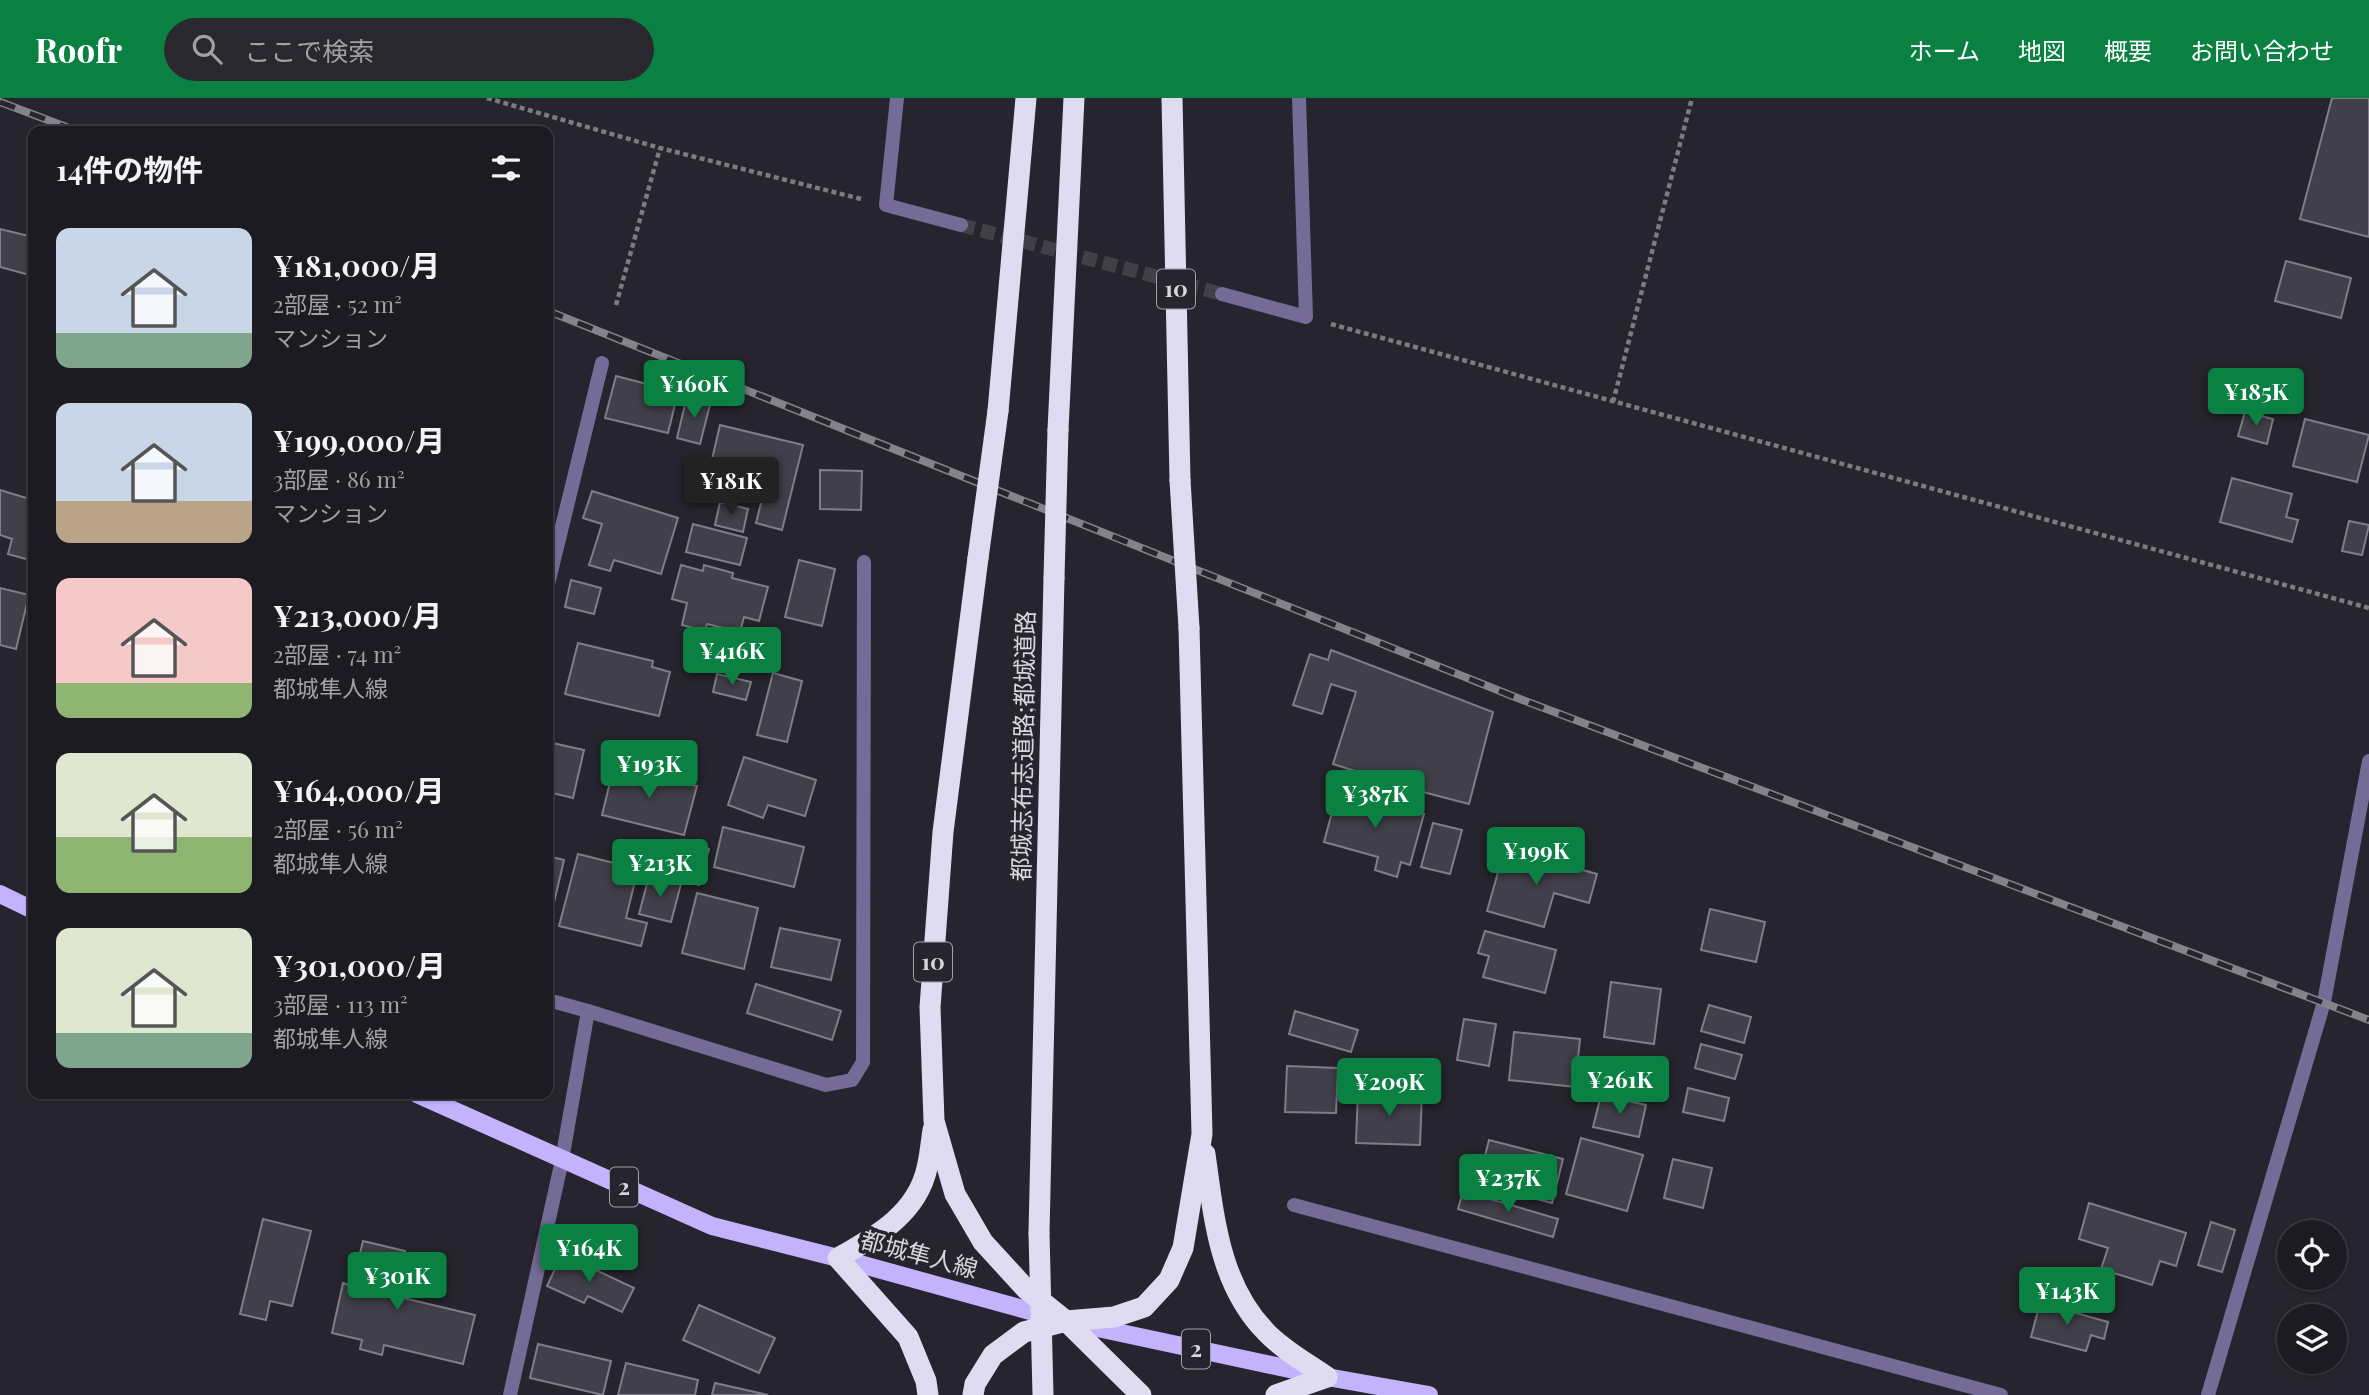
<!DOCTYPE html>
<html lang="ja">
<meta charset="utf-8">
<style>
:root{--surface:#1c1b22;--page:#29282f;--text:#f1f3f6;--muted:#a0a1a5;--line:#3a3940;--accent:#0b8043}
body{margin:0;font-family:"Playfair Display","Noto Sans JP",serif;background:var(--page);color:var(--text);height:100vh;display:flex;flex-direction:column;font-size:26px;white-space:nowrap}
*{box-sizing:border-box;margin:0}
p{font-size:23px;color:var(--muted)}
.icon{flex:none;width:38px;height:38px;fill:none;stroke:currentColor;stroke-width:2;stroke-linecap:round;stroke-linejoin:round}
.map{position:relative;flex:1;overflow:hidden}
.details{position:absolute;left:28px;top:28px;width:525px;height:973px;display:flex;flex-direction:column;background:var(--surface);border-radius:14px;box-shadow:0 2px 5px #0004,0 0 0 2px var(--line)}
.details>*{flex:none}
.fabs{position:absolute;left:2277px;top:1122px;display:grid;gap:14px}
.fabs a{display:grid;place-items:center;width:70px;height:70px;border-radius:50%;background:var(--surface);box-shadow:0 2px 5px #0004,0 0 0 2px var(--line);font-size:35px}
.price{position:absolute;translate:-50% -60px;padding:0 16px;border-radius:7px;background:var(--accent);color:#fff;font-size:23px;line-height:46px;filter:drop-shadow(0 2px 4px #0008)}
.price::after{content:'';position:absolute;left:50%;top:42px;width:21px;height:16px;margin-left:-10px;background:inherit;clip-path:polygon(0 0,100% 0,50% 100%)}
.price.current{background:#222;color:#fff}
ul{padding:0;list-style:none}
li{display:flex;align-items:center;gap:21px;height:175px;padding:0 28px}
li span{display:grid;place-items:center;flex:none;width:196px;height:140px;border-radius:14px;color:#555}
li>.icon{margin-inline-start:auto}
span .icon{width:84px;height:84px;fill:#fffc;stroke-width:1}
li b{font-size:30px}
h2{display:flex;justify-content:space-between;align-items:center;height:84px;padding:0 28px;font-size:30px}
header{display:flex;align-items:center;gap:42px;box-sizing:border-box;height:98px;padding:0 35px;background:var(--accent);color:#fff}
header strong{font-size:33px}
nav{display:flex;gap:38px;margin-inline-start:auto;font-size:24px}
.search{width:490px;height:63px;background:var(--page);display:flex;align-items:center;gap:18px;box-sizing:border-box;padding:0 24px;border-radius:38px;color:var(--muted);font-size:26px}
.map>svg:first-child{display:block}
.building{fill:#413f4a;stroke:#807d89;stroke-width:2}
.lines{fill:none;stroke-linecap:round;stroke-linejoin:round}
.street-tunnel{stroke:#413f48;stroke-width:14;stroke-dasharray:14 7;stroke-linecap:butt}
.path{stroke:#7c7a83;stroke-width:4.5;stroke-dasharray:5 3.5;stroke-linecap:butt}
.street{stroke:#746b96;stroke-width:14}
.primary{stroke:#c3b3fc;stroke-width:18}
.highway{stroke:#dfdbf1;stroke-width:21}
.rail-casing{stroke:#84838b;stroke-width:8}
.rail{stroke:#26242e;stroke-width:5;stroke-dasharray:16;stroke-linecap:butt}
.highway-bridge{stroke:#dfdbf1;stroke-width:21}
.labels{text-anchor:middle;stroke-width:7;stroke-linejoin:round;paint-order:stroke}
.shield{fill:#26242e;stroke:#a2a1a8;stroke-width:2}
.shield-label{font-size:23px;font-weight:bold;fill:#d7d6dd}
.street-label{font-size:24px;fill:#d7d6dd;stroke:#26242e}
</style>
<header>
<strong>Roofr</strong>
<div class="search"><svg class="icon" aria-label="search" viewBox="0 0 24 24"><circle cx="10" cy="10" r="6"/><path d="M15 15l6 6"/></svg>ここで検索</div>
<nav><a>ホーム</a><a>地図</a><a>概要</a><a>お問い合わせ</a></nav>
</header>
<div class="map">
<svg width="2369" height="1297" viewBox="0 0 2369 1297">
<rect width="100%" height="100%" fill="#26242e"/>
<g class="building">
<polygon points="2332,0 2369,0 2369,139 2300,121"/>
<polygon points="0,131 33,139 33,178 0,169"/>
<polygon points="2286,163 2351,180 2341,220 2275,203"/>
<polygon points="616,278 678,294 668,335 605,320"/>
<polygon points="687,298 711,303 700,346 677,340"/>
<polygon points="2245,314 2273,321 2267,346 2238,338"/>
<polygon points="2305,321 2369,337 2357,384 2293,368"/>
<polygon points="720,327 803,347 782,432 756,425 764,393 727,383 729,375 710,370"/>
<polygon points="820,372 862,373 861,412 820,411"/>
<polygon points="2232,380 2292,396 2286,419 2298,422 2292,444 2220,424"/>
<polygon points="0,392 33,402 33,463 8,456 12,441 0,437"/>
<polygon points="592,393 678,420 661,476 614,462 610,473 589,467 602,426 583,420"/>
<polygon points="720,404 748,411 743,434 715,427"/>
<polygon points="2349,423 2369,427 2362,457 2342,453"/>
<polygon points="693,426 747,440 740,467 686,454"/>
<polygon points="799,462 835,471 822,528 785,519"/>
<polygon points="681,467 703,473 704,467 733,475 732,480 768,489 759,523 744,519 740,534 707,526 705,533 682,527 687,505 672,501"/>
<polygon points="571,482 601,490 594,516 565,509"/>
<polygon points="0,490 29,497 16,551 0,547"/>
<polygon points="578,545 653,563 652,569 670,574 659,618 565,596"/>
<polygon points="1331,552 1493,614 1469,706 1423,694 1417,712 1377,699 1383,682 1333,666 1356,594 1331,586 1322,616 1293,607 1310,556 1328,562"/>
<polygon points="773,575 802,583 787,644 757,637"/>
<polygon points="717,576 751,584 746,602 713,594"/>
<polygon points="548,644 584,652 573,700 548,694"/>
<polygon points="744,659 816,682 805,718 768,707 763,720 728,707"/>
<polygon points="614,668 697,688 684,737 602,717"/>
<polygon points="1338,692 1424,716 1410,767 1401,764 1397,779 1375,772 1378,759 1324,744"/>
<polygon points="1433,725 1462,732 1450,776 1421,769"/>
<polygon points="723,729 804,749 794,789 714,769"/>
<polygon points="677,743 709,751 699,787 668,780"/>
<polygon points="1505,750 1597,776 1589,805 1554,795 1544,829 1487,813"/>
<polygon points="578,756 638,771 626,820 647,825 641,848 559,828"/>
<polygon points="548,758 564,762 552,813 548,812"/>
<polygon points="649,778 681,786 671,824 639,816"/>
<polygon points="697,795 758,810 744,871 682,855"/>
<polygon points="1710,811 1765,824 1756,864 1701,852"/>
<polygon points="780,830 840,842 831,882 771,869"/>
<polygon points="1485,833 1556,852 1545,895 1483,879 1489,858 1478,855"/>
<polygon points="1611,884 1661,891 1654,946 1604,939"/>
<polygon points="756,886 841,913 832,942 747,915"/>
<polygon points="1709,907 1751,919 1744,945 1701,933"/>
<polygon points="1295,913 1358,932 1351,954 1289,936"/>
<polygon points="1464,921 1496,926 1489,968 1457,962"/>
<polygon points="1514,934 1580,941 1575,989 1509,982"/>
<polygon points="1701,946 1742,957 1735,981 1695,970"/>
<polygon points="1287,968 1338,970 1336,1015 1285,1014"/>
<polygon points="1688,990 1729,1000 1724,1023 1683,1014"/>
<polygon points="1358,992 1422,994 1420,1047 1356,1045"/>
<polygon points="1601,997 1646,1007 1639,1039 1593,1029"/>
<polygon points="1581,1040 1643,1057 1627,1113 1566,1096"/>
<polygon points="1489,1042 1563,1061 1552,1105 1478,1086"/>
<polygon points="1673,1061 1712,1070 1703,1110 1664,1100"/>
<polygon points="1463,1093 1558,1121 1553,1139 1458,1111"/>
<polygon points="2089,1105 2186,1135 2176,1168 2160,1163 2152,1187 2101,1171 2108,1150 2079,1141"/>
<polygon points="263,1121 311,1133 292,1208 270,1203 266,1222 240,1216"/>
<polygon points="2211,1124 2235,1132 2222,1174 2198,1167"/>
<polygon points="363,1143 405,1153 395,1198 475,1217 463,1266 384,1247 382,1257 360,1251 362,1242 332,1235 343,1185 352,1188"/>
<polygon points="562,1156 634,1190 622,1214 588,1198 584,1205 547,1188"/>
<polygon points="2040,1205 2108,1224 2104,1241 2091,1237 2086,1253 2031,1239"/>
<polygon points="699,1207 775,1240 759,1275 683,1242"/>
<polygon points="538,1246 611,1263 603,1297 530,1280"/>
<polygon points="626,1265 698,1282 695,1297 618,1297"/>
<polygon points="715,1285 768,1297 712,1297"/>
</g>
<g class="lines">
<polyline class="street-tunnel" points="961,127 1222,196"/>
<g class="path">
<polyline points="487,0 660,50 861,101"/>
<polyline points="616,207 660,50"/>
<polyline points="1331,226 2369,510"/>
<polyline points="1613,304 1692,0"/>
</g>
<g class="street">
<polyline points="897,0 886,107 961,127"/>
<polyline points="1222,196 1306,219 1299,0"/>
<polyline points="548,486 602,265"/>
<polyline points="588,913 826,987 852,982 863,964 864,464"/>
<polyline points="1294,1107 2001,1297"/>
<polyline points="510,1297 562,1062 588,913 548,902"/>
<polyline points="2208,1297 2324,904 2369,663"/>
</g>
<g class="primary">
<polyline points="0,796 33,812"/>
<polyline points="417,996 712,1128 838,1160 1052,1219"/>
<polyline points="1079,1226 1327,1279 1429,1297"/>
</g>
<g class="highway">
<polyline points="1172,0 1180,382"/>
<polyline points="998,313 1026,0"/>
<polyline points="1058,332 1074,0"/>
<polyline points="978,460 943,734 930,909 934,1023 955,1096 983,1144 1026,1191 1066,1223 1141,1297"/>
<path d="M1205 1056C1214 1119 1219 1186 1266 1234 1283 1252 1307 1265 1327 1279"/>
<polyline points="1039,1135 1054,480"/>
<path d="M928 1297 926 1283 908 1239 838 1160C875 1139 917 1116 927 1070 930 1058 931 1045 933 1032"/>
<polyline points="973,1297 975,1286 993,1257 1024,1234 1066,1223 1114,1219 1144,1209 1169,1182 1183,1150 1202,1036 1189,530"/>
<polyline points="1276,1297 1327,1279"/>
</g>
<g class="rail-casing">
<g id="rail">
<polyline points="0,4 77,33"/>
<polyline points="548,213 1520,601 2369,922"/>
</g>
</g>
<use href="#rail" class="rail"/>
<g class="highway-bridge">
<polyline points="1180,382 1189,530"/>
<polyline points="978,460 998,313"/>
<polyline points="1054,480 1058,332"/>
<polyline points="1039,1135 1043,1297"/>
</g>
</g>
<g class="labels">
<g class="shield">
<rect x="1157" y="171.5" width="38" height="39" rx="5"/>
<rect x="914" y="844.5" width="38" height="39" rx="5"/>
<rect x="610" y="1069.5" width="28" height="39" rx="5"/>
<rect x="1182" y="1231.5" width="28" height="39" rx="5"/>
</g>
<g class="shield-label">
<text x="1176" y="199">10</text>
<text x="933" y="872">10</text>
<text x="624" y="1097">2</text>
<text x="1196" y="1259">2</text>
</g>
<g class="street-label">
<text transform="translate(1024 648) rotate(-89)" y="8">都城志布志道路;都城道路</text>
<text transform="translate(919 1157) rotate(15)" y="8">都城隼人線</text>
</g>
</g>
</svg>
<div class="fabs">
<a><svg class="icon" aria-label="locate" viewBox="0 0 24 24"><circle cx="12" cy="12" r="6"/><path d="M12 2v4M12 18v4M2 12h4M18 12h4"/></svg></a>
<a><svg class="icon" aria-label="layers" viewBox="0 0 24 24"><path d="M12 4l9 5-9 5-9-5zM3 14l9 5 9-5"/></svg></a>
</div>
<b class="price" style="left:694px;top:322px">¥160K</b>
<b class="price" style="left:2256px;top:330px">¥185K</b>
<b class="price current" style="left:731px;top:419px">¥181K</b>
<b class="price" style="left:732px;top:589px">¥416K</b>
<b class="price" style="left:649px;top:702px">¥193K</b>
<b class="price" style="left:1375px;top:732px">¥387K</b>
<b class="price" style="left:1536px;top:789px">¥199K</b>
<b class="price" style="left:660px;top:801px">¥213K</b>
<b class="price" style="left:1620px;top:1018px">¥261K</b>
<b class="price" style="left:1389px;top:1020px">¥209K</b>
<b class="price" style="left:1508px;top:1116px">¥237K</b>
<b class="price" style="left:589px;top:1186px">¥164K</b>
<b class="price" style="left:397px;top:1214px">¥301K</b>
<b class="price" style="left:2067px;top:1229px">¥143K</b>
<section class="details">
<h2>14件の物件<svg class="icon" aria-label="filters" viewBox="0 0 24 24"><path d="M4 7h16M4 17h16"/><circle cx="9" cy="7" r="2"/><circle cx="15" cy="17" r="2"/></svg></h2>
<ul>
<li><span style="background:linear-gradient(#c9d6e8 75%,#7fa58c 0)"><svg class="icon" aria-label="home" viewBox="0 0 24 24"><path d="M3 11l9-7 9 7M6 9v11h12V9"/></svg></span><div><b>¥181,000/月</b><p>2部屋 · 52 m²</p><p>マンション</p></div></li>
<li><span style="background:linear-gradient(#c9d6e8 70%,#b9a48a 0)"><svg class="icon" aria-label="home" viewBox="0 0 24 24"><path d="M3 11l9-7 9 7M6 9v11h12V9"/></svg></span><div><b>¥199,000/月</b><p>3部屋 · 86 m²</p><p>マンション</p></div></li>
<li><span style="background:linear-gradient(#f6c9c9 75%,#8fb573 0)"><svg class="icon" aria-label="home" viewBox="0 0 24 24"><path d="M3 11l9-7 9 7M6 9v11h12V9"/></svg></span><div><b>¥213,000/月</b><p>2部屋 · 74 m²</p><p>都城隼人線</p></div></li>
<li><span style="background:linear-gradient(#dfe7d0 60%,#8fb573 0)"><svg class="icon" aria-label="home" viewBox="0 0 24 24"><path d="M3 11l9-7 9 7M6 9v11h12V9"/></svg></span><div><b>¥164,000/月</b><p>2部屋 · 56 m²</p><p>都城隼人線</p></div></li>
<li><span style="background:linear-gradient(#dfe7d0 75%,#7fa58c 0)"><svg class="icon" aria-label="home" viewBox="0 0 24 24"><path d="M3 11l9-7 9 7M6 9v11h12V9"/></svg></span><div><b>¥301,000/月</b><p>3部屋 · 113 m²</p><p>都城隼人線</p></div></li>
</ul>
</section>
</div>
